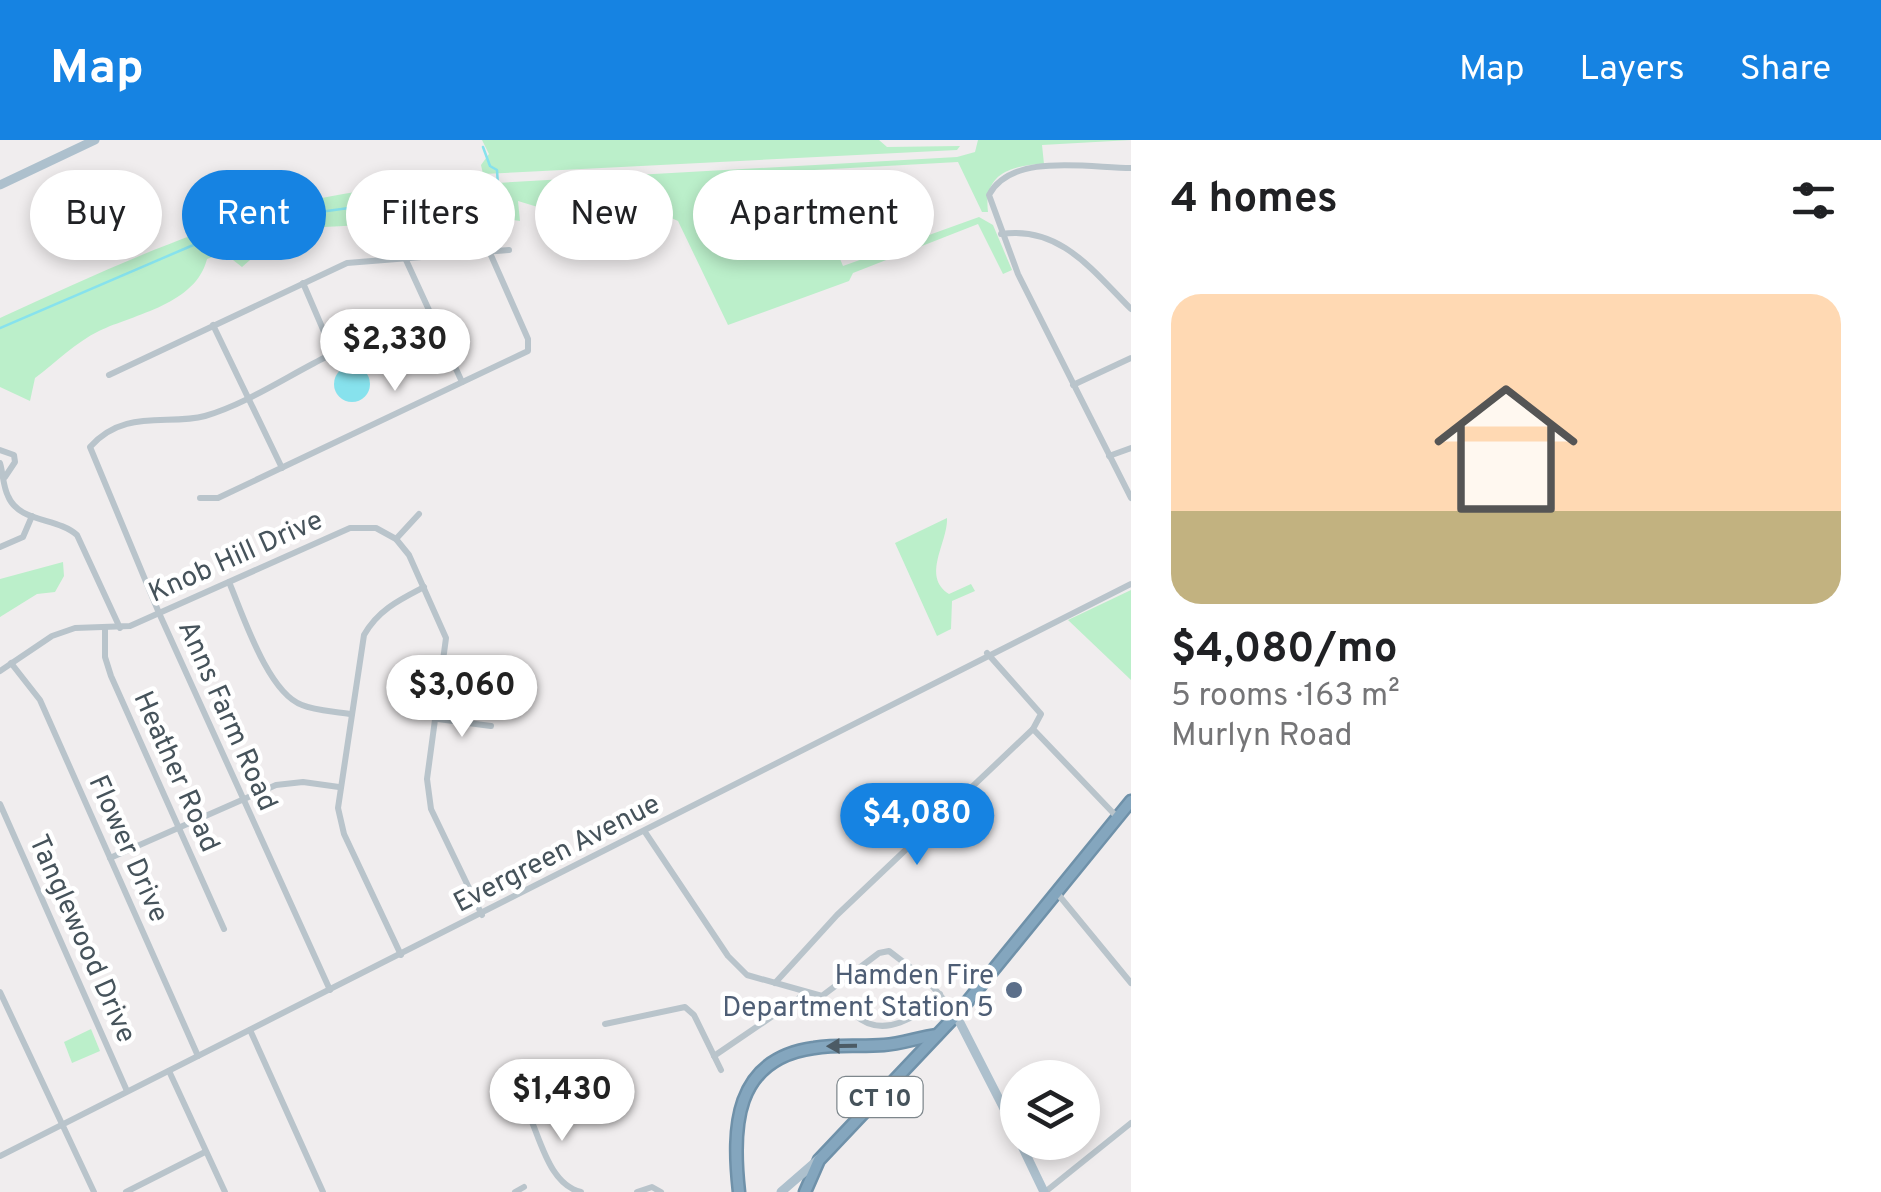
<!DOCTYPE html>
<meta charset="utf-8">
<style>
:root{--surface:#fff;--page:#f2f2f2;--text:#202124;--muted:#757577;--line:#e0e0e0;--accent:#1683e2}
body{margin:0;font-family:Overpass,sans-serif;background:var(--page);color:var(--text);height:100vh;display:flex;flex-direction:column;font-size:38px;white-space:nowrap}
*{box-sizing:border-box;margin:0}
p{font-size:32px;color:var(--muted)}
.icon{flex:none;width:55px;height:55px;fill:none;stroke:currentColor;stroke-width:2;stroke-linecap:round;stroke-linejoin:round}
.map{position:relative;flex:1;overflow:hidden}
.side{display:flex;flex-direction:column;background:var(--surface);width:750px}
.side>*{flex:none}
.top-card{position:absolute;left:30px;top:30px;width:950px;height:90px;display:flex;gap:20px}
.fabs{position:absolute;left:1000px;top:920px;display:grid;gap:20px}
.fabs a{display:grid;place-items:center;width:100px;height:100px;border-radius:50%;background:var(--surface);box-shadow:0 5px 15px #0003;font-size:50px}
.price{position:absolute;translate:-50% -85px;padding:0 22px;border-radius:35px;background:#fff;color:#222;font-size:32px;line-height:65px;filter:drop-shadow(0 2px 5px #0008)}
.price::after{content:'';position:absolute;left:50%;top:60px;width:30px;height:22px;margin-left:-15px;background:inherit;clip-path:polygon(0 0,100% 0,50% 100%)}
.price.active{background:var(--accent);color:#fff}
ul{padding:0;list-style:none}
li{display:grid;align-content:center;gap:20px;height:530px;padding:0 40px}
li+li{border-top:2px solid var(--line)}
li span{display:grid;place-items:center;height:310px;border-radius:30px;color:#555}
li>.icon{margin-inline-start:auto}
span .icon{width:180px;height:180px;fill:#fffc;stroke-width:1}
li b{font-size:42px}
h2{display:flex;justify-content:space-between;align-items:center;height:120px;padding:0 40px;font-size:42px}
.pill{padding:0 35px;border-radius:45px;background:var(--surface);box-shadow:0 5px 15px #0003;font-size:35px;line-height:90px}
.pill.active{background:var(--accent);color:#fff}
header{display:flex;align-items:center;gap:60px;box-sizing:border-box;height:140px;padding:0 50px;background:var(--accent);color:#fff}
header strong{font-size:48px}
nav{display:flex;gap:55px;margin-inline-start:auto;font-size:35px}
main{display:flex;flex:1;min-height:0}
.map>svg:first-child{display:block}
.green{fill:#bbefca}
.water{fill:#87e2ed}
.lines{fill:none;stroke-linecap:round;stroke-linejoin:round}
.stream{stroke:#87e2ed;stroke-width:2.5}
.highway-casing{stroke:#6f91a9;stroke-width:15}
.minor{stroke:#b9c4cb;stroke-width:6}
.major{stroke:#adc0cd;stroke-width:9}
.highway{stroke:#84a6be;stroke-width:10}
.oneway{fill:#4c5b65}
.service-dot{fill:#5c6f8a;stroke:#fff;stroke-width:4}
.labels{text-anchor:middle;stroke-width:9;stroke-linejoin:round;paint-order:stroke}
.shield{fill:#fff;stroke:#7e878c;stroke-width:2.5}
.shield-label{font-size:25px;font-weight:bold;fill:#46535b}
.street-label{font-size:28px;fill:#46535b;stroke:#fff}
.service-label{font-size:28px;fill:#4e5e75;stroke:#fff;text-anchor:end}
</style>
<header>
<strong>Map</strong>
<nav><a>Map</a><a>Layers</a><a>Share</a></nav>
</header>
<main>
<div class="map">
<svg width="1131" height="1052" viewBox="0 0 1131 1052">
<rect width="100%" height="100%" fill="#f0edee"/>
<g class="green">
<polygon points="482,0 879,0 887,7 960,6 957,10 483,34 481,25 489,14"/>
<path d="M978 0H1131L1042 5 1044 24C1012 25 983 33 988 72H982L958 22 796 31 721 68 729 99 823 78 843 126 979 77 993 85 1012 130 1003 134 978 84 853 133 849 141 728 185 678 81 649 68 614 72 587 82 518 61 520 81 499 78 305 88 278 111 257 114 242 127 224 113 207 119C196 164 135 174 99 191 76 202 55 223 35 238L30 261 0 247V178C120 123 238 67 370 50L957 17 975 12Z"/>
<path d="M947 378C948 403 921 436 949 454L971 444 975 451 952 461 951 489 937 496 895 403Z"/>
<polygon points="63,422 64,436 55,452 37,454 0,477 0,439"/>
<polygon points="1131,450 1131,540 1068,480"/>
<polygon points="91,889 100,911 72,923 64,902"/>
</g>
<circle class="water" cx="352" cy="244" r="18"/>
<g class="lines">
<polyline class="stream" points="0,188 191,106 269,79 494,48 498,46 497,30 490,26 483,7"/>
<g class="highway-casing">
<g id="highway">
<path d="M739 1052C732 989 733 919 814 908 837 904 861 907 884 905 902 904 919 897 937 895"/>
<polyline points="805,1052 819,1020 959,872 1131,661"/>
</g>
</g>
<g class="minor">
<path d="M1131 28C1089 28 1011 12 989 55L1018 134 1131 358"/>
<path d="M1001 94C1060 85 1093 131 1131 169"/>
<polyline points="406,120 462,242"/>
<path d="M303 143 328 201 330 211 324 218C286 237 246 264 205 276 168 286 124 268 90 307L159 473 330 850"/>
<polyline points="213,185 282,328"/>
<polyline points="109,235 347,123 509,110"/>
<polyline points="1073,245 1131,218"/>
<polyline points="0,310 14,315 15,322 5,337"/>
<polyline points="1109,316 1131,308"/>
<path d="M0 323C3 333 3 346 8 356 19 383 57 377 77 395L120 488"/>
<polyline points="200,358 218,358 528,211 528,199 490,113"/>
<polyline points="396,399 419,374"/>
<polyline points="0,407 23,397 32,376"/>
<path d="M229 442C243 475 268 553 302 565 316 571 334 571 350 574"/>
<polyline points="105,488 105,517 111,536 224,789"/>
<polyline points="987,513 1041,574 1033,589 1117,677"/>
<polyline points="11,523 40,560 198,916"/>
<polyline points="0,531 52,496 75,488 130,486 350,388 376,388 396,399 409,415 446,498 427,639 431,669 482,775"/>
<polyline points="438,579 491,586"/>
<polyline points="0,664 127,951"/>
<polyline points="645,692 728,816 747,835 822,856 879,813 889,811 928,841 956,874"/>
<polyline points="110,718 276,645 303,642 339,647"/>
<polyline points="1057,753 1131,843"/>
<path d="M401 815 344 694 338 668 364 495C378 470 399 460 424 447"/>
<polyline points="775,843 837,775 1033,589"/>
<polyline points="0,852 94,1052"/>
<path d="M855 875C883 900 919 877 940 854"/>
<polyline points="605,884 685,867 694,875 721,930"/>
<polyline points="250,890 323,1052"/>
<polyline points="714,916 805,854"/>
<polyline points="169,931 225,1052"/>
<path d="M529 975C541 1001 550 1045 581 1052"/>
<polyline points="0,1016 1131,444"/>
<polyline points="126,1052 205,1012"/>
<polyline points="515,1052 524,1047"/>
<polyline points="637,1052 652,1047 661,1052"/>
<polyline points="1045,1052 1131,983"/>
</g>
<g class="major">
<polyline points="0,45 95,0"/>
<polyline points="956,875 1018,996"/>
<polyline points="1020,1002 1044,1052"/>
<polyline points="781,1052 819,1019"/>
</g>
<use href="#highway" class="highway"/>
</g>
<defs><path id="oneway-solid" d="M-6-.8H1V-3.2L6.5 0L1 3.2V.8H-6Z" transform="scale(2.5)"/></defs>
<use class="oneway" href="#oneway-solid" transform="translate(842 906) rotate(179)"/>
<circle class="service-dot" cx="1014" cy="850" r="10"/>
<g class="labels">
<rect class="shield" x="837.5" y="937" width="85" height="40" rx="8"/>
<g class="shield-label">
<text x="880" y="966">CT 10</text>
</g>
<g class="street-label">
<text transform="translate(235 415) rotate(-24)" y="10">Knob Hill Drive</text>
<text transform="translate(229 575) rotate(66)" y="10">Anns Farm Road</text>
<text transform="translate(178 631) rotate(66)" y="10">Heather Road</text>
<text transform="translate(130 708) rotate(66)" y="10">Flower Drive</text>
<text transform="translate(556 712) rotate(-27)" y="10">Evergreen Avenue</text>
<text transform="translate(84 798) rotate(66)" y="10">Tanglewood Drive</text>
</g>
<g class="service-label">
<text x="994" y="844">Hamden Fire<tspan x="994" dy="32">Department Station 5</tspan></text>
</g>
</g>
</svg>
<div class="fabs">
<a><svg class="icon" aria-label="layers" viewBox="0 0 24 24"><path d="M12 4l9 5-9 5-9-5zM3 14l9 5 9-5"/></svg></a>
</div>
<b class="price" style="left:395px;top:254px">$2,330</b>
<b class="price" style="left:462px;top:600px">$3,060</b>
<b class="price active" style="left:917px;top:728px">$4,080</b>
<b class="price" style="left:562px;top:1004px">$1,430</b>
<div class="top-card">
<a class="pill">Buy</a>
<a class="pill active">Rent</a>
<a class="pill">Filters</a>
<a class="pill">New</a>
<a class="pill">Apartment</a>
</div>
</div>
<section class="side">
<h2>4 homes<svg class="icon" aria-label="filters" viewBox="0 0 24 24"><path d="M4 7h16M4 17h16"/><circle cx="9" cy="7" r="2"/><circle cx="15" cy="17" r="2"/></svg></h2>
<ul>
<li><span style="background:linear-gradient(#ffd9b3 70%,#c2b280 0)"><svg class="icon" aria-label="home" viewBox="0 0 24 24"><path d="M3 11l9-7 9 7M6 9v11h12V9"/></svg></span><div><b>$4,080/mo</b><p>5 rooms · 163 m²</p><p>Murlyn Road</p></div></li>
</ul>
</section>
</main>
